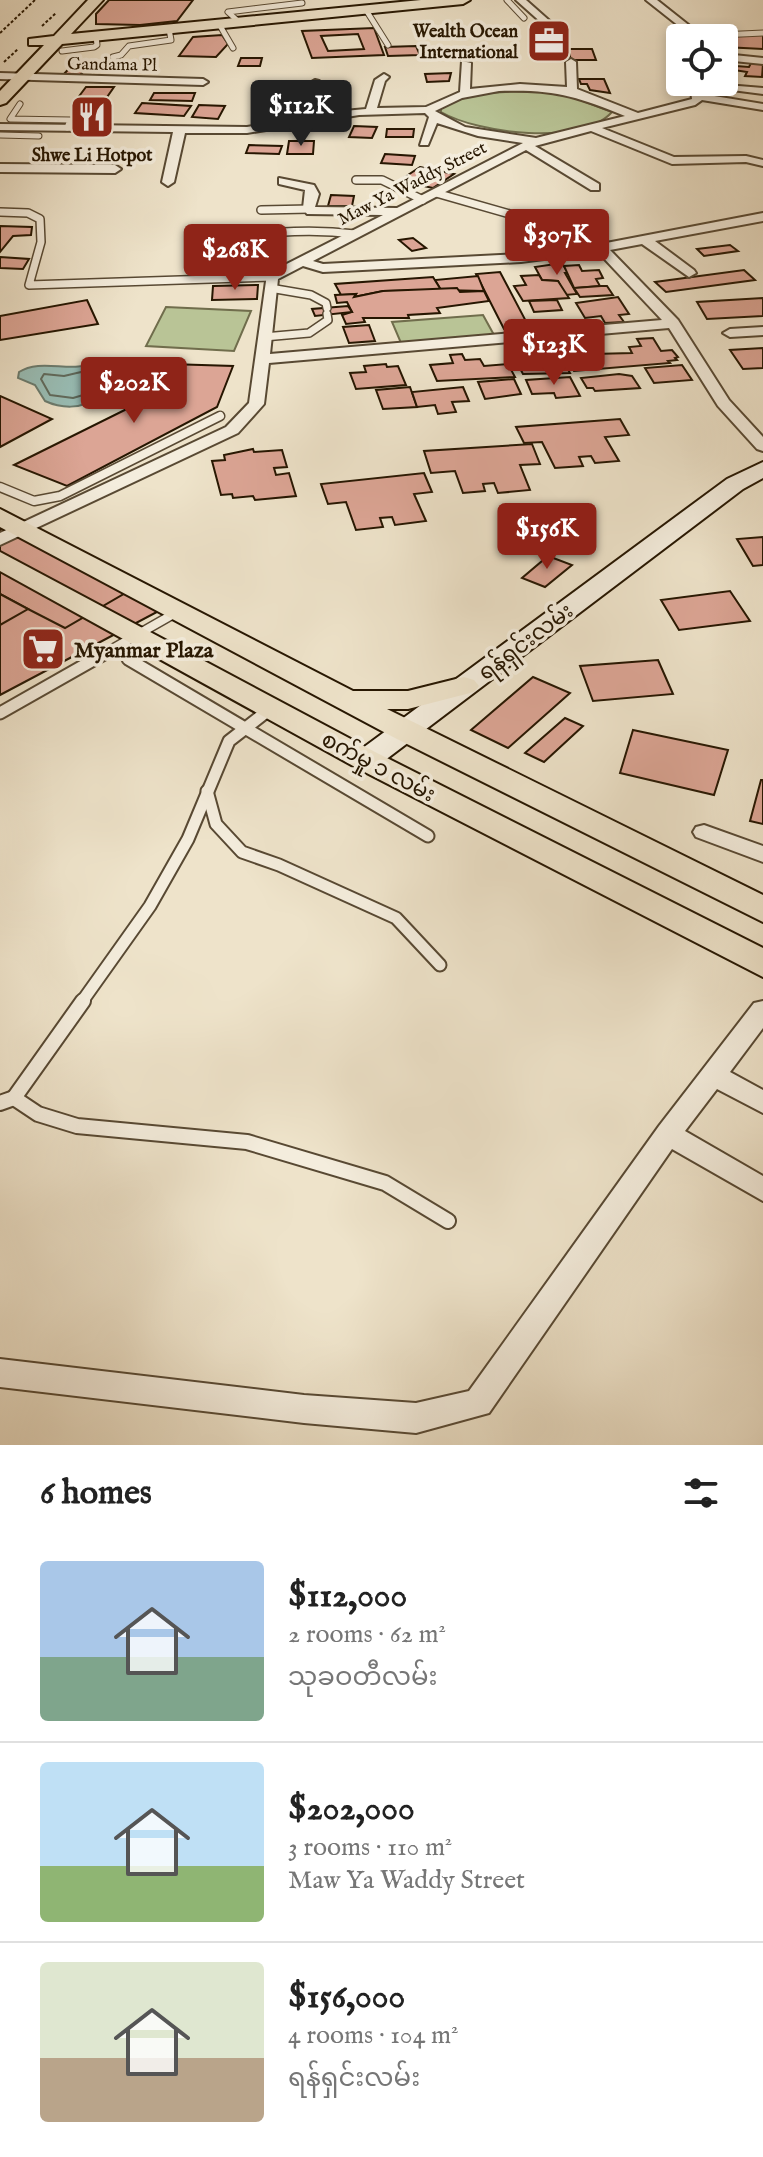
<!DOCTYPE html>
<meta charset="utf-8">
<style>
:root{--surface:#fff;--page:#f6f6f6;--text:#222;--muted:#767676;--line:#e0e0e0;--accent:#8f2418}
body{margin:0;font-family:"IM FELL English","Noto Sans Myanmar",serif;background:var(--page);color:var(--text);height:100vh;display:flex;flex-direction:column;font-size:30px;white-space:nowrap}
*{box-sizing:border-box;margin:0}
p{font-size:26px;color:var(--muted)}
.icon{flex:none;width:44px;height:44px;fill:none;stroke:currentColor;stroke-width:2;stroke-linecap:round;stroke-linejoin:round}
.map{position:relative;height:1445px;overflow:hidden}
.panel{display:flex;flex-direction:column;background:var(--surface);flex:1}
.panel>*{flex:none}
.buttons{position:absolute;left:666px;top:24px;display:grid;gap:16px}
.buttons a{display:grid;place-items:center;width:72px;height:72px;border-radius:8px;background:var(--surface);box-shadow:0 4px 12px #0003;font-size:40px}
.price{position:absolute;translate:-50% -68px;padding:0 18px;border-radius:8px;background:var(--accent);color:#fff;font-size:26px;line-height:52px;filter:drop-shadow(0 2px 4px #0008)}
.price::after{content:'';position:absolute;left:50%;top:48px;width:24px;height:18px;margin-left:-12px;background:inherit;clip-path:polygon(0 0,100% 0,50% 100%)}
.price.on{background:#222;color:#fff}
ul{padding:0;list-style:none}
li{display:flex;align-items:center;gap:24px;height:200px;padding:0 40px}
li+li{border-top:2px solid var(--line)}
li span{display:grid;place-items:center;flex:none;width:224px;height:160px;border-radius:8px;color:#555}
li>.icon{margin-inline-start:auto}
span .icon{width:96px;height:96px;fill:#fffc;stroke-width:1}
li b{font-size:34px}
h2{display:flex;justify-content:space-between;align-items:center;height:96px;padding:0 40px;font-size:34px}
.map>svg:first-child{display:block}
.green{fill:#b9c496;stroke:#706d4c;stroke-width:2}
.water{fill:#99beb6;stroke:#6b7b6e;stroke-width:2}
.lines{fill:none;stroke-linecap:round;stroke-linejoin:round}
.shore{stroke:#606a5c;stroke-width:2}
.building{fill:#dca595;stroke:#261601;stroke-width:2;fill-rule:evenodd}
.service-far4-casing{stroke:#584933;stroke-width:7}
.service-far3-casing{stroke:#584933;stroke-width:10}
.service-far2-casing{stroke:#584933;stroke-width:11}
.service-far1-casing{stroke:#584933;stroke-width:15}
.service-casing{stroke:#584933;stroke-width:18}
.minor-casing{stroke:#584933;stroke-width:4}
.secondary-casing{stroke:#261601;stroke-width:4}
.primary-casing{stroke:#261601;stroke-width:4}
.path{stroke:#261601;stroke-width:2;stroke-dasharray:3 2;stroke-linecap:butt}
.service-far4{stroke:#f4eddd;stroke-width:5}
.service-far3{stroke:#f4eddd;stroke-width:7}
.service-far2{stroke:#f4eddd;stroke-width:8}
.service-far1{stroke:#f4eddd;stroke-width:11}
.service{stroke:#f4eddd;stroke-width:14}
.minor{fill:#f4eddd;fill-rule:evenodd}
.secondary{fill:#f4eddd;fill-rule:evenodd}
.primary{fill:#eee3ca;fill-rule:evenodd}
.labels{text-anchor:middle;stroke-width:7;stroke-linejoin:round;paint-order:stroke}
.far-poi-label{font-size:18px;font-weight:bold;fill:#261601;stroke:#f4eddd;text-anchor:end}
.far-street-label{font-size:18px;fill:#261601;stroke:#f4eddd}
.street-label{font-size:22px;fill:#261601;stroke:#f4eddd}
.poi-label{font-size:22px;font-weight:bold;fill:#261601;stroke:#f4eddd;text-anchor:start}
</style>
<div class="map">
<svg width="763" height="1445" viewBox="0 0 763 1445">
<rect width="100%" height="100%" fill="#eee3ca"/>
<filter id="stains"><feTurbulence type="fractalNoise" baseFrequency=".0025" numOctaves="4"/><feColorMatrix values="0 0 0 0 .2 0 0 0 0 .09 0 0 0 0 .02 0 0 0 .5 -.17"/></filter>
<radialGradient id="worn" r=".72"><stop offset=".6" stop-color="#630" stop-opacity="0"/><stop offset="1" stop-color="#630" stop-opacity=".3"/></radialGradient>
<g class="green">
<path d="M528 91 562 93 612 112C581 147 477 133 441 112V108C467 92 498 92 528 91Z"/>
<polygon points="166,307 251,311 234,351 146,346"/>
<polygon points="483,315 494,335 401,343 392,322"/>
</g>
<path class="water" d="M96 361 107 362 106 368 112 370C106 378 102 392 95 398 82 410 60 408 45 401L35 385 18 378 19 372C42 357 74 375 96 361Z"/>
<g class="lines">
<polygon class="shore" points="81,372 94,373 97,378 90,393 73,398 50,395 41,379 44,374 64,376"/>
</g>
<g class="building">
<polygon points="109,0 193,0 177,21 140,25 96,24 96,14"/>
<path d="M374 28 384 55 312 58 302 31ZM358 34 364 49 328 51 321 36Z"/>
<polygon points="763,34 763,49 724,47 724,38 714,36"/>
<polygon points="222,35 228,44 216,57 179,56 193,37"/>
<polygon points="416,46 420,55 388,56 385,47"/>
<polygon points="568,49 592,49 596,60 571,60"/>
<polygon points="511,50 514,56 483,58 478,53"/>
<polygon points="241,58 262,58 260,66 238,66"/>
<polygon points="75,62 92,63 80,75 64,74"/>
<polygon points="751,63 763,64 762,77 745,76 747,72 734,70 736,66 749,67"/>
<polygon points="451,73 449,81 427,82 425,74"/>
<polygon points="579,79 604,79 610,93 590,90 587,84 581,84"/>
<polygon points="86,87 114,87 105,100 77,99"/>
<polygon points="154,93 195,93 192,101 150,100"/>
<polygon points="142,103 191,106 184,116 135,113"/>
<polygon points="199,105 225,106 218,119 192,117"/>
<polygon points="354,126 377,127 372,138 349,137"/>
<polygon points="387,129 414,129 413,137 386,137"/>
<polygon points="289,141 314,141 313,154 287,154"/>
<polygon points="249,145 282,146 279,154 246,153"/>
<polygon points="385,154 415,156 412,165 381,163"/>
<polygon points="420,167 454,174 433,188 399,181"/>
<polygon points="331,195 354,196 352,206 328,206"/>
<polygon points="0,226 32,227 31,235 13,236 0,252"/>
<polygon points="413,238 426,248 412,251 399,240"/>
<polygon points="730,245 738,251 704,256 697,249"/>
<polygon points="0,257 29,259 23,269 0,268"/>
<polygon points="562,263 568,273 565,273 577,294 565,295 558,281 542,280 535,267"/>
<polygon points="579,265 582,271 599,270 603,278 596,279 600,286 574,288 564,266"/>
<polygon points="744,270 755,280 666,292 655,282"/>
<polygon points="500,272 529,327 504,329 476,274"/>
<polygon points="539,275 542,280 558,281 569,298 523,301 514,286 526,285 521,276"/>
<polygon points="478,276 484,291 441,290 435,280"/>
<polygon points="433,277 441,290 383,291 354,297 356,294 341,295 335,284"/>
<polygon points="258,285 257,299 212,300 213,286"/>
<polygon points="601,286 607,286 613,295 580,297 574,288"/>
<polygon points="457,288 460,292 484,291 489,301 437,308 440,313 408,315 409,318 363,318 365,322 346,324 342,315 352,312 347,302 337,303 335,295 356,294 354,297 383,291"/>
<polygon points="618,297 629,314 619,315 624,322 605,323 601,316 585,318 576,303"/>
<polygon points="763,298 763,316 707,319 697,302"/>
<polygon points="87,300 98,324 0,340 0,316"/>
<polygon points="557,300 562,310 534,312 529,301"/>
<polygon points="348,306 352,312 315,316 312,309"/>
<polygon points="369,325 375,341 349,343 343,327"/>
<polygon points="653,338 661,351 672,350 678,357 675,358 677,360 668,361 670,363 574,371 563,348 589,346 593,354 632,353 629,347 641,346 637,339"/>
<polygon points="763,348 763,368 743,369 730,350"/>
<polygon points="557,350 570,373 523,374 516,361 531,360 526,352"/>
<polygon points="462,354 465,360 480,359 484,366 508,364 515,377 437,381 430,365 453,363 450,355"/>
<polygon points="169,364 233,366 217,407 67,486 14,465 161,392"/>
<polygon points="386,364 387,367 398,366 406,385 356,389 350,373 366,372 364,366"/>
<polygon points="682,365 692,380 654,383 645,368"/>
<polygon points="619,374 632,376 640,388 595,391 593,388 587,388 581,378"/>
<polygon points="570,377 580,396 556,398 554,393 532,394 526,380"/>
<polygon points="514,379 521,394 485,399 478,382"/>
<polygon points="410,387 417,407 383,409 376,390"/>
<polygon points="463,387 469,401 452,402 456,412 438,414 435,405 417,407 412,392"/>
<polygon points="0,396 52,419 0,447"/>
<polygon points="620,419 629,435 605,437 619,461 595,463 591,456 579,457 583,466 555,468 542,442 524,443 516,427"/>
<polygon points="532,444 540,464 520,465 530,490 498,493 494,483 483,484 485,491 463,493 455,471 431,473 424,451"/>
<polygon points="253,449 254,452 282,450 287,467 274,468 276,475 289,473 296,496 255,500 253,496 233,498 232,494 221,495 212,461 225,460 224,455"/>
<polygon points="424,473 432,492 414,494 426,521 395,525 392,517 380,518 383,527 356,530 346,502 328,504 321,484"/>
<polygon points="0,523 172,604 0,695"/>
<polygon points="0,524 127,592 65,628 28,609 0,594"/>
<polygon points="763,537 763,565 753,566 737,539"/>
<polygon points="548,556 572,565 545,587 522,578"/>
<polygon points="730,591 750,621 679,630 661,600"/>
<polygon points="0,594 28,609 0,625"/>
<polygon points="658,660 673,694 593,701 580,666"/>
<polygon points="533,677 570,693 508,748 471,730"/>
<polygon points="565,718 583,726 544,762 525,753"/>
<polygon points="633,730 728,750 714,795 620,773"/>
<polygon points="761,780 763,780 763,824 750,821"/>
</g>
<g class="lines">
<g class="service-far4-casing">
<g id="service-far4">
<polyline points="507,0 524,18"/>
<polyline points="366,10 388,45"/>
<polyline points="239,22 228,12 302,3"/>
<polyline points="219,24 233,48"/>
<polyline points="699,36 763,33"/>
<polyline points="62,51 94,47 97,45 96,36"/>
<polyline points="113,57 121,55 129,46 171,40 169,29"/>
<polyline points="20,104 10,119 70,120 67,128"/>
<polyline points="0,135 39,136"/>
</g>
</g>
<g class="service-far3-casing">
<g id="service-far3">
<polyline points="356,180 382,180 423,200"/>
<polyline points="436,193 527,219 534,227"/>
<polyline points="261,210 310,209"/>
<polyline points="0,212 28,213 40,219 41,242 29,285 272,277"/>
<path d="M201 242C255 234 300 227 355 234"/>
<polyline points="270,288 311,295 326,303 327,308"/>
<polyline points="264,337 309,333 328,320 327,314"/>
</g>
</g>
<g class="service-far2-casing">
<g id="service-far2">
<polyline points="0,487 34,501 60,496 220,416"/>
<polyline points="100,656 177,612"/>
</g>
</g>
<g class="service-far1-casing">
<g id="service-far1">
<polyline points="128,659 428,836"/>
<polyline points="0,713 104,654"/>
<polyline points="207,791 216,824 242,852 279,865 396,918 440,965"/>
<polyline points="81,1003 150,906 188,839 229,741 270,709"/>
</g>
</g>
<g class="service-casing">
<g id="service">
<polyline points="83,1001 14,1098 38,1114 77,1126 247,1142 385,1183 448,1221"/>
<polyline points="0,1103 14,1098"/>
</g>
</g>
<g class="minor-casing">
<g id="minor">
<polygon points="516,0 526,0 561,31 559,38 553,38 553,33"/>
<polygon points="646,0 657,0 705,38 694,38"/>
<polygon points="724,54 763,58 763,64 724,60"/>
<path d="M571 59 576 62 577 89 638 113 692 99 690 82 763 88V94L701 86 702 94 763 104V110L702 100 695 105 602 128 674 157 746 156 763 160V166L746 162 672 164 591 131 535 146 599 184V190H591L526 150 313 261 323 264 521 254 601 244 763 213V221L655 241 694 270 696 273 689 277 642 244 610 250 678 320 729 400 763 437V451L757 449 718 406 669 328 269 363 264 404 238 433 0 545V533L226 427 249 403 267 274 383 215 307 214 303 208 305 190 279 184V178L314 185 319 194 315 207 397 208 523 143 478 136 437 123 428 145H420L429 117 425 113 359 115 247 133H185L174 182 168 186 162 182 173 132 0 130V124L247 127 333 113 319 101 310 83 315 80 319 81 327 97 344 111 366 109 375 80 384 74 389 77 385 81 377 108 426 107 460 92 462 61 471 63 470 89 520 84 567 87 566 62ZM499 91C553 89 576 96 625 116L536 138 465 127 435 111 462 98ZM598 252 662 320 270 354 278 279 303 266 323 272 521 262Z"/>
<polygon points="0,73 203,79 208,82 203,85 0,79"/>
<polygon points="0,164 115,165 121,169 115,173 0,172"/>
<polygon points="763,327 763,335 730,337 723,333 730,329"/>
<polygon points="704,825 763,846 763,862 696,837 693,832 696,827"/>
<polygon points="763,1001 763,1028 730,1072 763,1090 763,1113 717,1089 685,1131 763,1176 763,1201 672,1149 489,1413 416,1433 304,1423 0,1387 0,1359 304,1395 416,1403 469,1391 659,1126 754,1003"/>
</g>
</g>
<g class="secondary-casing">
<polygon id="secondary" points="763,462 763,478 743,489 376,767 366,769 356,767 352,760 356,753 727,479"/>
</g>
<g class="primary-casing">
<g id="primary">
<polygon points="88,0 103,0 71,34 421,0 470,0 463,4 62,44 6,103 0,105 0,91 44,45 29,45 29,39 54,36"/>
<polygon points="0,509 353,691 408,691 464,677 474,680 479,686 474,692 408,709 387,709 763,895 763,922 395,738 0,527"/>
<polygon points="0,552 377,753 763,948 763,977 355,767 0,571"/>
</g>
</g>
<g class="path">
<polyline points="42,26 56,13"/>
<polyline points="0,33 35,0"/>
<polyline points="4,62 18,49"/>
</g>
<use href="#service-far4" class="service-far4"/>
<use href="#service-far3" class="service-far3"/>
<use href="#service-far2" class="service-far2"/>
<use href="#service-far1" class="service-far1"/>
<use href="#service" class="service"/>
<use href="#minor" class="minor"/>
<use href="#secondary" class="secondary"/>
<use href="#primary" class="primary"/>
</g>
<defs>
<g id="office-square" transform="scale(2.3)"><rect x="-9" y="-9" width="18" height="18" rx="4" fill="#8f2418" stroke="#f4eddd"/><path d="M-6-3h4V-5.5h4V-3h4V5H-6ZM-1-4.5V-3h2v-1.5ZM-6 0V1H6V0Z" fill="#fff"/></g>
<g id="restaurant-square" transform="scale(2.3)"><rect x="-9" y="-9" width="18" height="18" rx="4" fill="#8f2418" stroke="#f4eddd"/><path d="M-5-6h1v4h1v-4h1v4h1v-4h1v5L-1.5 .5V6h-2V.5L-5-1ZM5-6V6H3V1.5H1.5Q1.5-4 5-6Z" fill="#fff"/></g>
<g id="supermarket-square" transform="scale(2.3)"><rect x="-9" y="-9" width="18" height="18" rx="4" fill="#8f2418" stroke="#f4eddd"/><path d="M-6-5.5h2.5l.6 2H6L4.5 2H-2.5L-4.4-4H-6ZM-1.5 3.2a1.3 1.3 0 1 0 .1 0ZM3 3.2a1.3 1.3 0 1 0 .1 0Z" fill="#fff"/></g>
</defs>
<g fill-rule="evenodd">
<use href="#office-square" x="549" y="41"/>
<use href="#restaurant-square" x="92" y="117"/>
<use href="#supermarket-square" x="43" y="649"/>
</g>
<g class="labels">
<g class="far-poi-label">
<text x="518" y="37">Wealth Ocean<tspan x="518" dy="21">International</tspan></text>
<text x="92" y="161" text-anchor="middle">Shwe Li Hotpot</text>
</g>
<g class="far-street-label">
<text transform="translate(112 64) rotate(1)" y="6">Gandama Pl</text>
<text transform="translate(412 183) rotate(-27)" y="6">Maw Ya Waddy Street</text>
</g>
<g class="street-label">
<text transform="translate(525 641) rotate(-37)" y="8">ရန်ရှင်းလမ်း</text>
<text transform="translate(379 766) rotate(28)" y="8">စက်မှု ၁ လမ်း</text>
</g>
<g class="poi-label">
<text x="74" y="657">Myanmar Plaza</text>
</g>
</g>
<rect width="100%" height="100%" filter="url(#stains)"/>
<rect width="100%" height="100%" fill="url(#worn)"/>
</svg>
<div class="buttons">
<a><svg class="icon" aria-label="locate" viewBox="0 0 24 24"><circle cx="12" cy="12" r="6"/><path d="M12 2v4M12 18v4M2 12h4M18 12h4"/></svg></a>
</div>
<b class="price on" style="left:301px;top:148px">$112K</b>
<b class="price" style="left:557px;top:277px">$307K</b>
<b class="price" style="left:235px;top:292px">$268K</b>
<b class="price" style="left:554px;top:387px">$123K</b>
<b class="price" style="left:134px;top:425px">$202K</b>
<b class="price" style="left:547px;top:571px">$156K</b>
</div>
<section class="panel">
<h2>6 homes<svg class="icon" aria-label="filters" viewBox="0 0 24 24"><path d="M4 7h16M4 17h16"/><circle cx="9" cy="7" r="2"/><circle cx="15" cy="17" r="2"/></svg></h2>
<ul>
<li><span style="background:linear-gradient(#a9c7e8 60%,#7fa58c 0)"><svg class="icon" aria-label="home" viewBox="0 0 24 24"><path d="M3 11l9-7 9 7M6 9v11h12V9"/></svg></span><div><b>$112,000</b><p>2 rooms · 62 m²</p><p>သုခဝတီလမ်း</p></div></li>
<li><span style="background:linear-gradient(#bfe0f5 65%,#8fb573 0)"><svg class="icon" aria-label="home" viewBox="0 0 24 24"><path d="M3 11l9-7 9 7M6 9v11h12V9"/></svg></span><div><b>$202,000</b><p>3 rooms · 110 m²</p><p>Maw Ya Waddy Street</p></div></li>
<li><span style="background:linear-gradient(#dfe7d0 60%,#b9a48a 0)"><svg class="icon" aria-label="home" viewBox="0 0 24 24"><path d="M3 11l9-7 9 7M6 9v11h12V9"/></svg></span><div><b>$156,000</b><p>4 rooms · 104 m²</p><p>ရန်ရှင်းလမ်း</p></div></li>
</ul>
</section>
